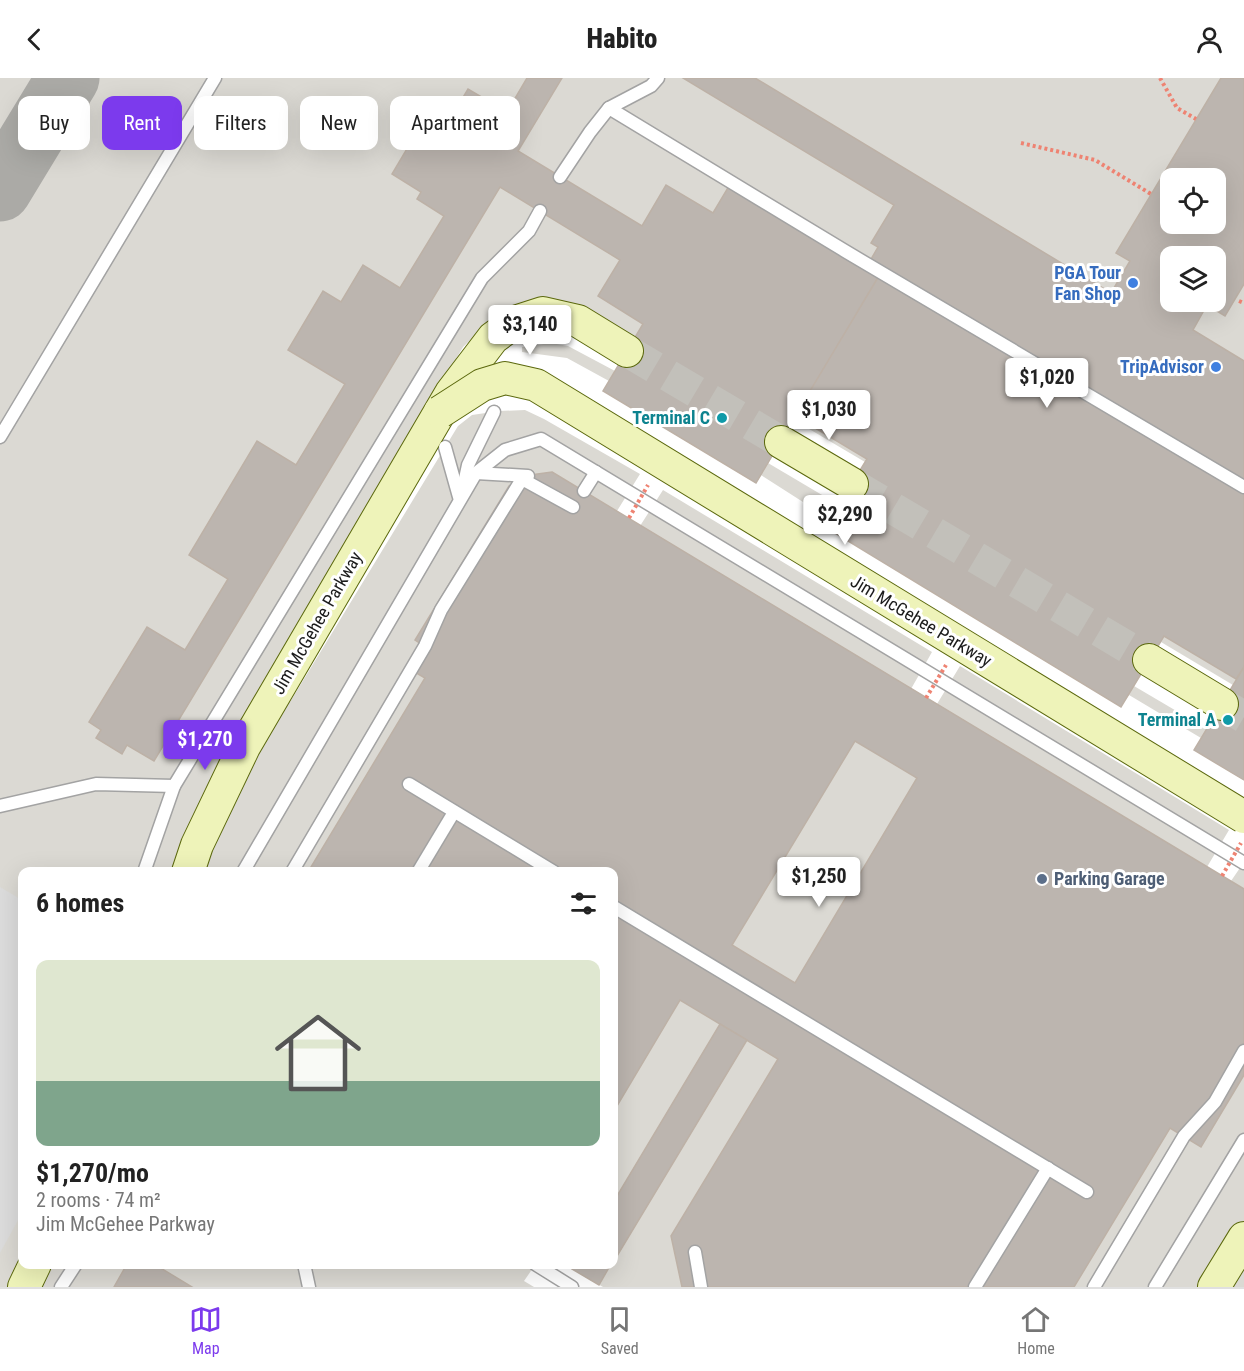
<!DOCTYPE html>
<meta charset="utf-8">
<style>
:root{--surface:#fff;--page:#f6f6f6;--text:#222;--muted:#767676;--line:#e0e0e0;--accent:#7c3aed}
body{margin:0;font-family:"Roboto Condensed",sans-serif;background:var(--page);color:var(--text);height:100vh;display:flex;flex-direction:column;font-size:22px;white-space:nowrap}
*{box-sizing:border-box;margin:0}
p{font-size:20px;color:var(--muted)}
.icon{flex:none;width:33px;height:33px;fill:none;stroke:currentColor;stroke-width:2;stroke-linecap:round;stroke-linejoin:round}
.map{position:relative;flex:1;overflow:hidden}
.details{position:absolute;left:18px;top:789px;width:600px;height:402px;display:flex;flex-direction:column;background:var(--surface);border-radius:12px;box-shadow:0 6px 24px #0002}
.details>*{flex:none}
.top-card{position:absolute;left:18px;top:18px;width:600px;height:54px;display:flex;gap:12px}
.controls{position:absolute;left:1160px;top:90px;display:grid;gap:12px}
.controls a{display:grid;place-items:center;width:66px;height:66px;border-radius:12px;background:var(--surface);box-shadow:0 6px 24px #0002;font-size:30px}
.price{position:absolute;translate:-50% -51px;padding:0 14px;border-radius:6px;background:#fff;color:#222;font-size:20px;line-height:39px;filter:drop-shadow(0 2px 3px #0008)}
.price::after{content:'';position:absolute;left:50%;top:36px;width:18px;height:14px;margin-left:-9px;background:inherit;clip-path:polygon(0 0,100% 0,50% 100%)}
.price.selected{background:var(--accent);color:#fff}
ul{padding:0;list-style:none}
li{display:grid;align-content:center;gap:12px;height:318px;padding:0 18px}
li span{display:grid;place-items:center;height:186px;border-radius:12px;color:#555}
li>.icon{margin-inline-start:auto}
span .icon{width:108px;height:108px;fill:#fffc;stroke-width:1}
li b{font-size:26px}
h2{display:flex;justify-content:space-between;align-items:center;height:72px;padding:0 18px;font-size:26px}
.pill{padding:0 21px;border-radius:12px;background:var(--surface);box-shadow:0 6px 24px #0002;font-size:21px;line-height:54px}
.pill.selected{background:var(--accent);color:#fff}
header{display:flex;justify-content:space-between;align-items:center;height:78px;padding:0 18px;background:var(--surface);font-size:27px;font-weight:800}
.tabs{display:flex;justify-content:space-around;align-items:center;height:84px;border-top:2px solid var(--line);background:var(--surface);font-size:16px;color:var(--muted)}
.tabs a{display:grid;justify-items:center;gap:3px}
.tabs .selected{color:var(--accent)}
.map>svg:first-child{display:block}
.airport{fill:#dbd9d3;fill-rule:evenodd}
.parking{fill:#dcdcdc}
.pier{fill:#fff}
.lines{fill:none;stroke-linecap:round;stroke-linejoin:round}
.taxiway{stroke:#abaaa6;stroke-width:63}
.building{fill:#bcb5af;stroke:#bdb1a6;stroke-width:1.5;fill-rule:evenodd}
.secondary-tunnel{stroke:#c2c0ba;stroke-width:32;stroke-dasharray:32 16;stroke-linecap:butt}
.service-casing{stroke:#a3a3a3;stroke-width:15}
.secondary-casing{stroke:#5b680d;stroke-width:34}
.path{stroke:#ee8372;stroke-width:4;stroke-dasharray:3 3;stroke-linecap:butt}
.service{stroke:#fff;stroke-width:12}
.secondary{stroke:#eef3b9;stroke-width:32}
.secondary-bridge-casing{stroke:#5b680d;stroke-width:34;stroke-linecap:butt}
.path-bridge{stroke:#ee8372;stroke-width:4;stroke-dasharray:3 3;stroke-linecap:butt}
.secondary-bridge{stroke:#eef3b9;stroke-width:32}
.shop-dot{fill:#3f7fe0;stroke:#fff;stroke-width:2}
.culture-dot{fill:#0f9aa8;stroke:#fff;stroke-width:2}
.service-dot{fill:#5c6f8a;stroke:#fff;stroke-width:2}
.labels{text-anchor:middle;stroke-width:6;stroke-linejoin:round;paint-order:stroke}
.shop-label{font-size:18px;font-weight:bold;fill:#366cbe;stroke:#fff;text-anchor:end}
.culture-label{font-size:18px;font-weight:bold;fill:#0d838f;stroke:#fff;text-anchor:end}
.street-label{font-size:18px;fill:#1c1c1c;stroke:#fff}
.service-label{font-size:18px;font-weight:bold;fill:#4e5e75;stroke:#fff;text-anchor:start}
</style>
<header><svg class="icon" aria-label="back" viewBox="0 0 24 24"><path d="M15 5l-7 7 7 7"/></svg>Habito<svg class="icon" aria-label="person" viewBox="0 0 24 24"><circle cx="12" cy="8" r="4"/><path d="M4 21q1-7 8-7t8 7"/></svg></header>
<div class="map">
<svg width="1244" height="1209" viewBox="0 0 1244 1209">
<rect width="100%" height="100%" fill="#ece9e2"/>
<path class="airport" d="M0 0H1244V1209H0ZM1170 100H1215V146H1170ZM1170 178H1215V224H1170ZM22 794H614V1186H22Z"/>
<polygon class="parking" points="0,809 22,822 22,1135 0,1175"/>
<g class="pier">
<polygon points="497,243 633,263 615,293 568,268 551,265 522,269 522,274 567,280 609,303 603,313 756,405 761,397 1121,628 1129,617 1201,660 1194,672 1244,702 1244,784 1231,803 1207,789 1229,752 960,588 937,626 911,611 932,574 663,412 640,448 617,433 640,396 544,341 525,332 499,333 472,337 458,348 290,624 260,609 463,269 480,253"/>
<polygon points="794,342 865,384 839,427 768,385"/>
<polygon points="1161,564 1233,607 1207,651 1134,608"/>
<polygon points="535,1187 566,1187 603,1209 534,1209 524,1203"/>
</g>
<g class="lines">
<polyline class="taxiway" points="0,112 68,0"/>
</g>
<g class="building">
<polygon points="527,0 562,0 518,73 642,148 666,107 713,135 729,108 879,198 756,405 603,313 643,246 598,218 620,182 500,109 154,683 127,667 122,676 96,660 101,652 89,644 147,549 185,572 228,501 189,477 257,363 296,387 345,306 288,272 323,213 341,224 363,187 400,210 444,138 417,121 421,114 392,96 427,37 446,48 468,11 507,34"/>
<path d="M683 0H755L1111 215 1130 183 1116 175 1221 0H1244V206L1225 238 1207 227 1193 252 1244 283V589L1236 601 1164 558 1121 629 825 449 867 381 795 338 879 198 866 190 878 169 871 165 894 127ZM1170 100H1215V146H1170ZM1170 178H1215V224H1170Z"/>
<path d="M552 394 1244 811V997L1201 1069 1170 1050 1074 1209H682L671 1158 778 981 680 922 614 1033V794H308L425 600 413 593 427 570 415 562 509 408 523 398ZM855 663 917 700 795 905 732 867Z"/>
<polygon points="1244,589 1244,702 1194,672"/>
<polygon points="720,946 747,962 614,1183 614,1123"/>
<polygon points="127,1186 154,1186 192,1209 114,1209"/>
<polygon points="575,1186 611,1186 599,1207 572,1191"/>
</g>
<g class="lines">
<g class="secondary-tunnel">
<polyline points="627,273 781,364"/>
<polyline points="852,406 1149,582"/>
<polyline points="1222,626 1244,639"/>
</g>
<g class="service-casing">
<g id="service">
<polyline points="609,30 651,8 658,0"/>
<polyline points="560,99 590,54 609,30 845,173 1244,409"/>
<polyline points="0,359 215,0"/>
<polyline points="445,369 459,419"/>
<polyline points="476,395 528,398"/>
<polyline points="463,410 468,387 494,334"/>
<polyline points="584,413 596,394"/>
<polyline points="409,706 554,794"/>
<polyline points="0,728 96,706 174,708 482,200 529,153 540,133"/>
<polyline points="144,794 174,708"/>
<polyline points="243,794 476,395 505,372 541,361 1244,785"/>
<polyline points="292,794 425,568 441,532 522,401 573,429"/>
<polyline points="418,794 454,734"/>
<polyline points="614,829 1087,1114"/>
<polyline points="695,1174 701,1209"/>
<polyline points="304,1186 309,1209"/>
<polyline points="535,1186 572,1209"/>
<polyline points="61,1209 76,1186"/>
<polyline points="975,1209 1048,1090"/>
<polyline points="1094,1209 1184,1058 1215,1024 1244,973"/>
<polyline points="1155,1209 1244,1062"/>
</g>
</g>
<g class="secondary-casing">
<g id="secondary">
<polyline points="781,364 852,406"/>
<polyline points="1149,582 1222,626"/>
<polyline points="188,794 197,767 244,669 451,315 493,260 515,244 543,235 578,243 627,273"/>
<polyline points="24,1209 35,1186"/>
<polyline points="1214,1209 1244,1160"/>
</g>
</g>
<g class="path">
<polyline points="1160,0 1177,30 1196,41"/>
<polyline points="1021,65 1095,82 1151,116"/>
<polyline points="1239,223 1244,225"/>
</g>
<use href="#service" class="service"/>
<use href="#secondary" class="secondary"/>
<g class="secondary-bridge-casing">
<polyline id="secondary-bridge" points="440,334 482,307 505,300 536,307 1244,739"/>
</g>
<g class="path-bridge">
<polyline points="629,440 648,407"/>
<polyline points="926,620 946,587"/>
<polyline points="1222,798 1241,765"/>
</g>
<use href="#secondary-bridge" class="secondary-bridge"/>
</g>
<g class="shop-dot">
<circle cx="1133" cy="205" r="6"/>
<circle cx="1216" cy="289" r="6"/>
</g>
<g class="culture-dot">
<circle cx="722" cy="340" r="6"/>
<circle cx="1228" cy="642" r="6"/>
</g>
<circle class="service-dot" cx="1042" cy="801" r="6"/>
<g class="labels">
<g class="shop-label">
<text x="1121" y="201">PGA Tour<tspan x="1121" dy="21">Fan Shop</tspan></text>
<text x="1204" y="295">TripAdvisor</text>
</g>
<g class="culture-label">
<text x="710" y="346">Terminal C</text>
<text x="1216" y="648">Terminal A</text>
</g>
<g class="street-label">
<text transform="translate(921 543) rotate(31)" y="6">Jim McGehee Parkway</text>
<text transform="translate(317 545) rotate(-60)" y="6">Jim McGehee Parkway</text>
</g>
<g class="service-label">
<text x="1054" y="807">Parking Garage</text>
</g>
</g>
</svg>
<div class="controls">
<a><svg class="icon" aria-label="locate" viewBox="0 0 24 24"><circle cx="12" cy="12" r="6"/><path d="M12 2v4M12 18v4M2 12h4M18 12h4"/></svg></a>
<a><svg class="icon" aria-label="layers" viewBox="0 0 24 24"><path d="M12 4l9 5-9 5-9-5zM3 14l9 5 9-5"/></svg></a>
</div>
<b class="price" style="left:530px;top:278px">$3,140</b>
<b class="price" style="left:1047px;top:331px">$1,020</b>
<b class="price" style="left:829px;top:363px">$1,030</b>
<b class="price" style="left:845px;top:468px">$2,290</b>
<b class="price selected" style="left:205px;top:693px">$1,270</b>
<b class="price" style="left:819px;top:830px">$1,250</b>
<div class="top-card">
<a class="pill">Buy</a>
<a class="pill selected">Rent</a>
<a class="pill">Filters</a>
<a class="pill">New</a>
<a class="pill">Apartment</a>
</div>
<section class="details">
<h2>6 homes<svg class="icon" aria-label="filters" viewBox="0 0 24 24"><path d="M4 7h16M4 17h16"/><circle cx="9" cy="7" r="2"/><circle cx="15" cy="17" r="2"/></svg></h2>
<ul>
<li><span style="background:linear-gradient(#dfe7d0 65%,#7fa58c 0)"><svg class="icon" aria-label="home" viewBox="0 0 24 24"><path d="M3 11l9-7 9 7M6 9v11h12V9"/></svg></span><div><b>$1,270/mo</b><p>2 rooms · 74 m²</p><p>Jim McGehee Parkway</p></div></li>
</ul>
</section>
</div>
<nav class="tabs">
<a class="selected"><svg class="icon" aria-label="map" viewBox="0 0 24 24"><path d="M3 6l6-2 6 2 6-2v14l-6 2-6-2-6 2zM9 4v14M15 6v14"/></svg>Map</a>
<a><svg class="icon" aria-label="saved" viewBox="0 0 24 24"><path d="M7 4h10v16l-5-4-5 4z"/></svg>Saved</a>
<a><svg class="icon" aria-label="home" viewBox="0 0 24 24"><path d="M3 11l9-7 9 7M6 9v11h12V9"/></svg>Home</a>
</nav>
